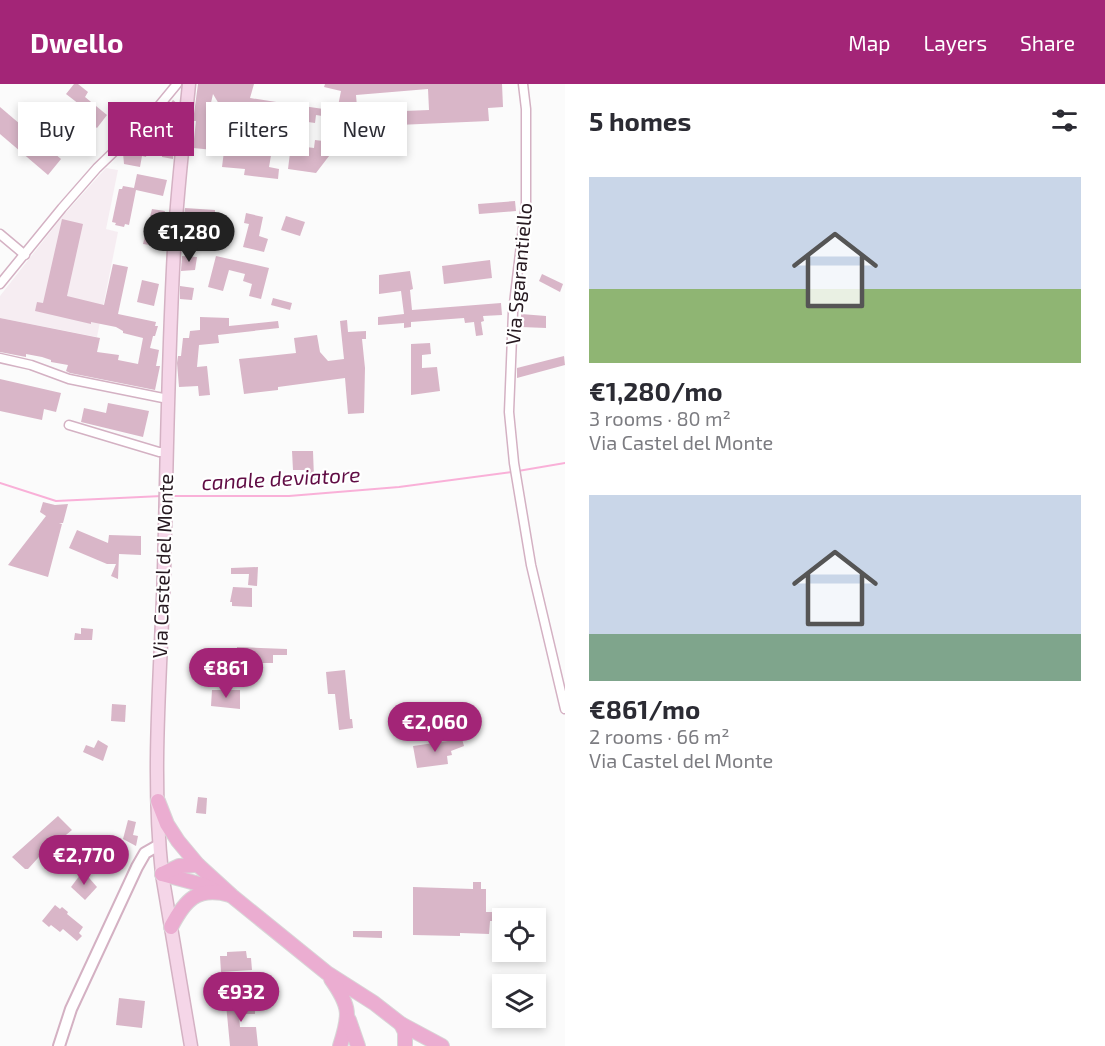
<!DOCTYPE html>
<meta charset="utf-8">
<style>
:root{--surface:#fff;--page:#f2f2f3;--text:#2b2b33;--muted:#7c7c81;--accent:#a32577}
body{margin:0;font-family:"Exo 2",sans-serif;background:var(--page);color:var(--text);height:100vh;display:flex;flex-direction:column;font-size:22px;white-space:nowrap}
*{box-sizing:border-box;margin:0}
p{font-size:20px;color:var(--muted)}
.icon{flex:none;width:33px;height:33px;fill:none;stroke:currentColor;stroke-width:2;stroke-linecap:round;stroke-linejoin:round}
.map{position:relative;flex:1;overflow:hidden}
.drawer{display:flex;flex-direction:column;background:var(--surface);width:540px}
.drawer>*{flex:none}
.top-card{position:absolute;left:18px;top:18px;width:456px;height:54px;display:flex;gap:12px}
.controls{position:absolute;left:492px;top:824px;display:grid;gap:12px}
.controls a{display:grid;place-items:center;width:54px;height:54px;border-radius:0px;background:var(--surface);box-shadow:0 3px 9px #0003;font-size:30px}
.price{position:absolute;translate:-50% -51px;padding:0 14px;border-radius:21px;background:var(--accent);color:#fff;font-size:20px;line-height:39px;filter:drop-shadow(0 2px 3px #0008)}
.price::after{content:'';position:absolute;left:50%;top:36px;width:18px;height:14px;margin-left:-9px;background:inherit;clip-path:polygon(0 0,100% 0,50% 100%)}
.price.selected{background:#222;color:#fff}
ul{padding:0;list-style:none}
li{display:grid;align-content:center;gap:12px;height:318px;padding:0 24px}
li span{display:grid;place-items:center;height:186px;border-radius:0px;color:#555}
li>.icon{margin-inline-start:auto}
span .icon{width:108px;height:108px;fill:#fffc;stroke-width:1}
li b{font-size:26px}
h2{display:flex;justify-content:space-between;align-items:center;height:72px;padding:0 24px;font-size:26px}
.tag{padding:0 21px;border-radius:0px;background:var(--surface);box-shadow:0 3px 9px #0003;font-size:21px;line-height:54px}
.tag.selected{background:var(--accent);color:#fff}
header{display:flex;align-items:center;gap:36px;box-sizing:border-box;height:84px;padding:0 30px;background:var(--accent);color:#fff}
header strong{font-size:28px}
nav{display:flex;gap:33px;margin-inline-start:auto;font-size:21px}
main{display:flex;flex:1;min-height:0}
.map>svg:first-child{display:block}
.built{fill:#f6edf2}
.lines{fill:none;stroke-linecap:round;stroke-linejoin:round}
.stream{stroke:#f9b0d8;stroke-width:2}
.building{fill:#d9b6c8;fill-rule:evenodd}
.minor-casing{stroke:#d4b1c3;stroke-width:11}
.tertiary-casing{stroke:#d4b1c3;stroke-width:14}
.secondary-casing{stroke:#d4b1c3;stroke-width:15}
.primary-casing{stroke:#d8d6d7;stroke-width:16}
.minor{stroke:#fff;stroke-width:8}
.tertiary{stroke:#fff;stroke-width:10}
.secondary{stroke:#f5d6e8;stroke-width:12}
.primary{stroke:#ebadd1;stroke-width:14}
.labels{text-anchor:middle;stroke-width:4.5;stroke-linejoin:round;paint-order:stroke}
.street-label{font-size:20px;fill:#261920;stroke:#fff}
.water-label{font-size:21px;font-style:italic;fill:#600c44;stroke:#fff}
</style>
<header>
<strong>Dwello</strong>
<nav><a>Map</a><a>Layers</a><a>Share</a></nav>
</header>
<main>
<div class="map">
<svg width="565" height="962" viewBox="0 0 565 962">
<rect width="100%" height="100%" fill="#fbfbfb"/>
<polygon class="built" points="106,84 118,86 106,145 118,148 97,253 0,234 0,212 62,133"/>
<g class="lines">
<g class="stream">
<polyline points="518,387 565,379"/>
<polyline points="0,399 56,417 162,412"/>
<polyline points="171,412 289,412 399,403 512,388"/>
</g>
</g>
<g class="building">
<polygon points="74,0 78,0 88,8 85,13 107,31 97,44 83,33 88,27 66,10"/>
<polygon points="198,0 254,0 250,14 289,20 287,35 263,32 262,48 235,45 236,30 222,28 223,20 219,20 213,10 208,32 211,32 207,58 214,59 214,66 193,64 196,37 193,37"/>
<path d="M325 0H502L503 23 488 24 489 37 398 41V46L349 48 346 51 341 50 342 44H339L341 35 316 31 315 39 301 37 303 22 337 27 341 7 324 3ZM428 5 429 26 404 27V21H395V27L376 28 377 22 357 23 356 11Z"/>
<polygon points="173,16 179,21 177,39 166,52 175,54 173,75 162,73 162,69 151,67 154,56 158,54 158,51 162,51 163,38 158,35"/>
<polygon points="0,23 61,75 48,91 0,50"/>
<polygon points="256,55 265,56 265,58 273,60 269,83 279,85 278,95 244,91 245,85 222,83 224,67 254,69"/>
<polygon points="315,56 339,59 316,89 288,85 291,61 314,64"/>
<polygon points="138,61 148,63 146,73 142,72 140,83 124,80 123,69 127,64 137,65"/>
<polygon points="137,90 167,96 163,112 136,106 129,141 125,140 124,143 115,141 116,139 112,138 119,105 122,105 123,102 134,104"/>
<polygon points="515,117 516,127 479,130 478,120"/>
<polygon points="185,124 215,126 215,136 184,133"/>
<polygon points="152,125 165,127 157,162 143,160"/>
<polygon points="246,129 263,133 259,152 268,155 264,168 243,163 249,140 244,139"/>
<polygon points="286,132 305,138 300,152 281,146"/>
<polygon points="62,135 83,140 67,212 104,221 113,180 128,183 118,230 156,238 155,242 158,242 155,252 153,252 150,264 159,266 156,282 160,282 155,306 70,289 66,287 68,281 51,278 51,276 42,273 26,270 26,273 0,268 0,234 100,254 97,268 119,271 118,276 138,280 143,254 123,249 123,247 116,243 91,238 91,240 35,227 37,218 43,219"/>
<polygon points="182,172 197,173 195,186 181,187"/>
<polygon points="216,172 269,184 261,215 249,212 252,200 243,197 245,190 229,186 223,207 208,203"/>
<polygon points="490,176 492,194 444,200 442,182"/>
<polygon points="410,187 413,205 410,206 412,226 501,219 502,231 483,232 484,237 481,238 483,251 476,252 474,238 465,239 464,234 411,238 411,243 404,244 404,239 378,241 378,233 404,230 401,207 379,210 379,191"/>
<polygon points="542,190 563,200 560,208 539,197"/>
<polygon points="142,196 159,200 154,222 137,218"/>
<polygon points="180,202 194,204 192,216 180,215"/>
<polygon points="273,214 292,219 290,226 271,221"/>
<polygon points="521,230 546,232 546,244 521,243"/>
<polygon points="200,233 229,234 229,242 278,237 279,244 218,251 219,259 199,261 197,283 207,282 210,311 199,312 198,302 179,303 177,279 178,272 181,272 183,254 189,254 190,247 200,246"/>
<polygon points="347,236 348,248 366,247 366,255 362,255 365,284 364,329 348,330 345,294 278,303 278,306 244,310 239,275 296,269 294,254 317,251 320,268 328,277 344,275 340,237"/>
<polygon points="430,259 431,270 422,271 422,284 437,283 440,307 411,311 411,260"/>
<polygon points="564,272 565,281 517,294 517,284"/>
<polygon points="0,295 61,309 56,328 44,325 42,336 0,327"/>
<polygon points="108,319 149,327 143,353 81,338 84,324 106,329"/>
<polygon points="292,367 313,367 314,394 327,393 328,400 297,400 297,394 305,394 305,386 293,386"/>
<polygon points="43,418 55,421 68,420 63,439 59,439 62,440 48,493 8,481 46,432 40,428"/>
<polygon points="77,446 108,459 109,451 141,452 141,471 119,470 118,495 111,492 116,480 107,480 69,464"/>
<polygon points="258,483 257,502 248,501 249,490 231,490 231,484"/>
<polygon points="233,503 252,504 252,523 232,522 232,518 230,518"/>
<polygon points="81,544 93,545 92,556 74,556 75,549 81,550"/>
<polygon points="237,563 287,565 287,571 273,571 273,579 237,579"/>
<polygon points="193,578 202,579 202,582 204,582 203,591 211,591 212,597 193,596 191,593"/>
<polygon points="345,586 350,635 352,635 353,644 339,646 335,610 328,610 326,588"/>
<polygon points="212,606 240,606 240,625 211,622"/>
<polygon points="112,620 126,621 125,638 111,637"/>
<polygon points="462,655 464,662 451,667 452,671 447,672 448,680 417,684 413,662"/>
<polygon points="98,656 108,662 103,677 83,668 86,661 94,664"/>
<polygon points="198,713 207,714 206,730 196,729"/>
<polygon points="58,732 72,746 61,755 58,752 28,785 25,785 12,773"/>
<polygon points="128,736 136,738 133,751 138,752 136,762 123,755"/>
<polygon points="100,759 110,769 104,775 94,765"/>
<polygon points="83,787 97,803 85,816 71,803"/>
<polygon points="473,798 481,798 481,805 486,805 486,828 502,828 502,837 490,837 489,850 460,849 460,852 413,851 413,803 473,805"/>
<polygon points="55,821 60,825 62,823 68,828 67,830 83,843 79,849 82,852 77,857 63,845 60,848 51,841 49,843 42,837"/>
<polygon points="353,847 382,847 382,854 353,853"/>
<polygon points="246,867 247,874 251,874 252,886 221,888 220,872 227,872 227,868"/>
<polygon points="119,914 145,917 142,944 116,941"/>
<polygon points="255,915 255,930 239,930 240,943 256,943 258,962 230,962 226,920 229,920 229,916"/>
</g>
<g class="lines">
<g class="minor-casing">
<g id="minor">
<polyline points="523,0 526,25 526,119 513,228 509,328 514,379 531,481 565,625"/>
<polyline points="0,150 25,171"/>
<polyline points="0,200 62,124 97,84 149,34 177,0"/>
<polyline points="0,274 31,281 69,295 168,315"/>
<polyline points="69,341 159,368 167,368"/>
</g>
</g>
<g class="tertiary-casing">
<polyline id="tertiary" points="59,962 71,925 137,783 145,769 159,761"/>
</g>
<g class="secondary-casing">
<path id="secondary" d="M189 0C184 50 178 100 175 149 168 261 167 374 164 486 161 587 151 688 162 790L191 962"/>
</g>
<g class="primary-casing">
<g id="primary">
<polyline points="158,717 167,740 178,757 198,781 232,812 327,889 374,919 401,940 442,962"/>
<polyline points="162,790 203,801 216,807"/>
<polyline points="162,790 179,782 198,781"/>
<path d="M171 843C185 816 197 802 230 811"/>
<path d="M331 895C351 923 350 931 340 962"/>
<polyline points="349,936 358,962"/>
<polyline points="401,940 405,948 405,962"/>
</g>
</g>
<use href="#minor" class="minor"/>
<use href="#tertiary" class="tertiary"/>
<use href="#secondary" class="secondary"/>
<use href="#primary" class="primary"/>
</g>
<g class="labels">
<g class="street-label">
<text transform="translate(519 190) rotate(-85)" y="7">Via Sgarantiello</text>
<text transform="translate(163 482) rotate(-88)" y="7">Via Castel del Monte</text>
</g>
<g class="water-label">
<text transform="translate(281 395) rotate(-3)" y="7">canale deviatore</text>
</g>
</g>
</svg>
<div class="controls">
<a><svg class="icon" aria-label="locate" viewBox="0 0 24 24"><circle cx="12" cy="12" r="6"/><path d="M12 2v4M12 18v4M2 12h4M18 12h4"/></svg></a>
<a><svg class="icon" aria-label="layers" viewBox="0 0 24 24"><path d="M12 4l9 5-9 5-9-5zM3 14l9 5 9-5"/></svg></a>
</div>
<b class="price selected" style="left:189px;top:179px">€1,280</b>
<b class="price" style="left:226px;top:615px">€861</b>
<b class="price" style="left:435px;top:669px">€2,060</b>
<b class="price" style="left:84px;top:802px">€2,770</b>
<b class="price" style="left:241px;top:939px">€932</b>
<div class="top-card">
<a class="tag">Buy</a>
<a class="tag selected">Rent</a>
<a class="tag">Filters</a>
<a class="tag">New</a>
</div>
</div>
<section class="drawer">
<h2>5 homes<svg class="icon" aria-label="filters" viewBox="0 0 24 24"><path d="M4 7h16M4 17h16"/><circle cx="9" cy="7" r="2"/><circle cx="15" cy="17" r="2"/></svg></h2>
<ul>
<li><span style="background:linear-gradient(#c9d6e8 60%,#8fb573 0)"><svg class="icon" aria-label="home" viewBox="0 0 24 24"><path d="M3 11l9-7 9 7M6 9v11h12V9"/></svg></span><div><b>€1,280/mo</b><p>3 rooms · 80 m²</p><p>Via Castel del Monte</p></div></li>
<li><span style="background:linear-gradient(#c9d6e8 75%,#7fa58c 0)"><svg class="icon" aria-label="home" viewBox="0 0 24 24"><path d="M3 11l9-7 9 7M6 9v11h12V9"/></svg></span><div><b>€861/mo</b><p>2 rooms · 66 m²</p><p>Via Castel del Monte</p></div></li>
</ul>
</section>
</main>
